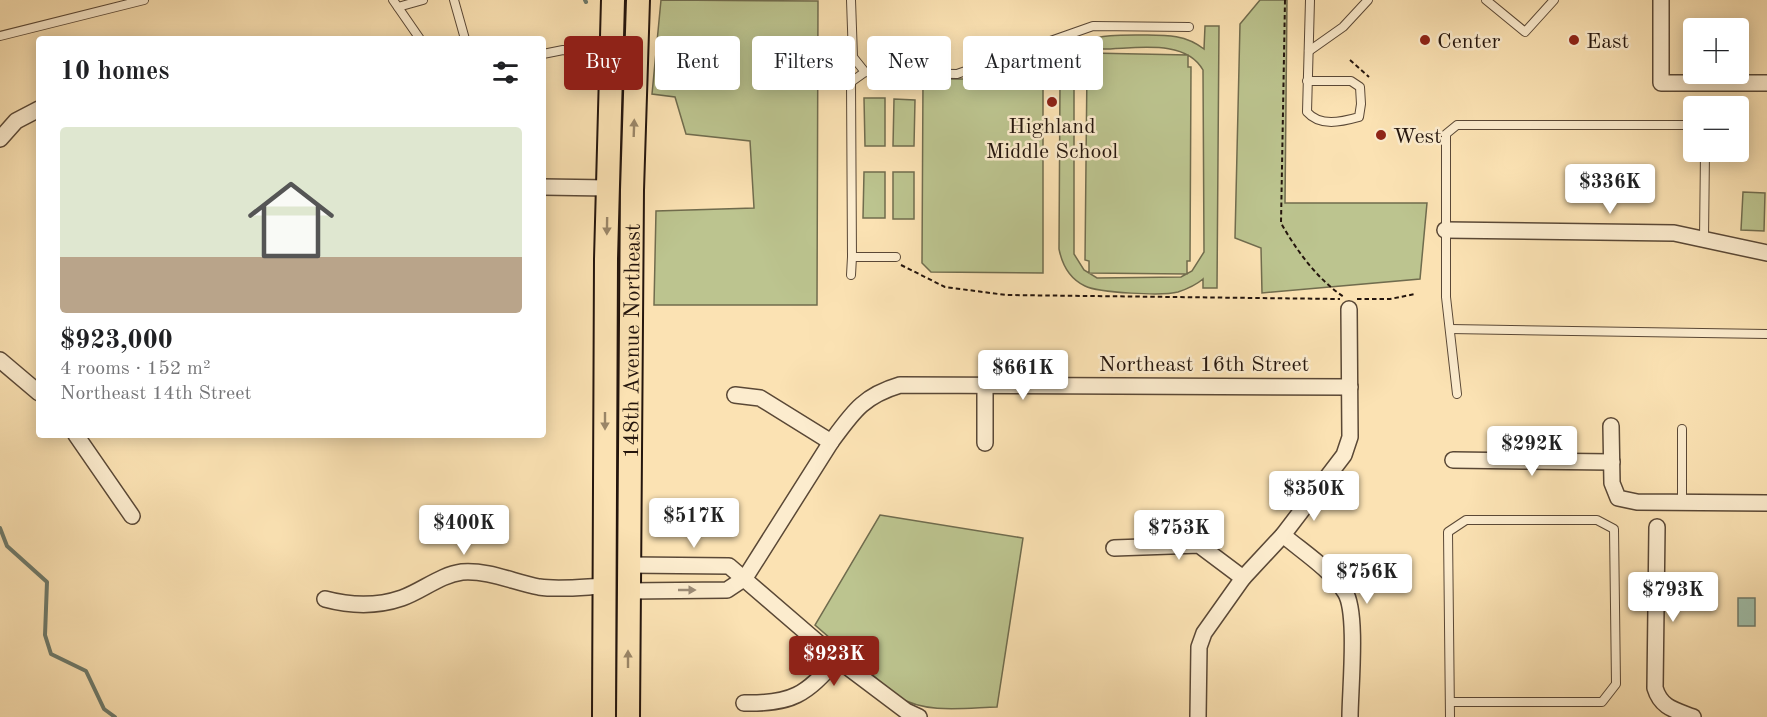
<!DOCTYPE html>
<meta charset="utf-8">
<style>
:root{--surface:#fff;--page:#f6f6f6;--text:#202124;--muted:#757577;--accent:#8f2418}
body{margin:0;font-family:"Old Standard TT",serif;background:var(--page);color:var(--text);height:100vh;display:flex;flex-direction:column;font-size:22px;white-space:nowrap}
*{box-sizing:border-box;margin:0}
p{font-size:20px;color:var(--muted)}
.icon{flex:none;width:33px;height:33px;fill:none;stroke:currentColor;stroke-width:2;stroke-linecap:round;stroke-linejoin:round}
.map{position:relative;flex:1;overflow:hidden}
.side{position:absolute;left:36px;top:36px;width:510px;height:402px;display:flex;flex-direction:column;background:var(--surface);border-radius:6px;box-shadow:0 3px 15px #0003}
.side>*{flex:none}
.guide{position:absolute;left:564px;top:36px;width:570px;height:54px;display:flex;gap:12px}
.tools{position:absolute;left:1683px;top:18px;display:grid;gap:12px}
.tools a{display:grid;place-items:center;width:66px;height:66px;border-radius:6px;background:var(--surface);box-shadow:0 3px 15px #0003;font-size:30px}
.price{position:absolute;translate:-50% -51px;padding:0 14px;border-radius:6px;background:#fff;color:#222;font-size:20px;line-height:39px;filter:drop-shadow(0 2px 3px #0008)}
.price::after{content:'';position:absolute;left:50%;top:36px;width:18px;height:14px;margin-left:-9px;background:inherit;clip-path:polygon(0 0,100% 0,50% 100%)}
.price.active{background:var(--accent);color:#fff}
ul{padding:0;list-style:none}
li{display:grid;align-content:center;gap:12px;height:318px;padding:0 24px}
li span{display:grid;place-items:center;height:186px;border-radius:6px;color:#555}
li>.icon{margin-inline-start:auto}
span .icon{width:108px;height:108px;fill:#fffc;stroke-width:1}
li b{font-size:26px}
h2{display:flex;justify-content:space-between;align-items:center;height:72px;padding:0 24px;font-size:26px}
.chip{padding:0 21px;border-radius:6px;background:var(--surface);box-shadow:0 3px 15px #0003;font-size:21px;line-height:54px}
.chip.active{background:var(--accent);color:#fff}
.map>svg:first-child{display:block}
.green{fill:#bcc48f;stroke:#706c4e;stroke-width:1.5;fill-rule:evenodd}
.water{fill:#9fbea9;stroke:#6e7a6b;stroke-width:1.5}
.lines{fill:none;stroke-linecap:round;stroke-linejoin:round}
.stream{stroke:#6e7a6b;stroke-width:4}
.service-casing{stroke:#5a4836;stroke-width:10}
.minor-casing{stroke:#5a4836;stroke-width:18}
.primary-casing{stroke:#24150d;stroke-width:26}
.path{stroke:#24150d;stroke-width:2;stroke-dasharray:4.5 3;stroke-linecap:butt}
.service{stroke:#fcecce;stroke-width:8}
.minor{stroke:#fcecce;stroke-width:15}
.primary{stroke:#fbe2b3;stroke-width:22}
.oneway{fill:#9a8668}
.oneway2{fill:#9b8b77}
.poi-dot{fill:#8f2418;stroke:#fcecce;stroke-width:2}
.labels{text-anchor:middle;stroke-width:5;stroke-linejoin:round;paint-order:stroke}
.poi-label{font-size:22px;fill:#24150d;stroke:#fcecce;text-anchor:start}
.street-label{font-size:22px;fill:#24150d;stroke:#fcecce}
</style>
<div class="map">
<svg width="1767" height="717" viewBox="0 0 1767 717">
<rect width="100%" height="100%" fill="#fbe2b3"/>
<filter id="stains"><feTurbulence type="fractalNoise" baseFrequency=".00333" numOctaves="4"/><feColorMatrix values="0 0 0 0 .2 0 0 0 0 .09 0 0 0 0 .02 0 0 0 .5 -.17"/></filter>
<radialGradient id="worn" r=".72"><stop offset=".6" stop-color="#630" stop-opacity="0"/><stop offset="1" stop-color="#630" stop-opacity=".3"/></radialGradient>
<g class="green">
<polygon points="661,0 818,1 817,305 654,305 656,211 754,208 750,141 686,134 675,97 652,94"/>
<polygon points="1260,0 1287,0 1285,203 1427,203 1420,279 1262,293 1261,248 1235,238 1240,24"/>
<path d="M1205 26H1219L1217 288H1203V279C1196 285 1187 289 1178 292 1163 296 1099 293 1085 286 1070 279 1062 264 1059 249L1060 82C1064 33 1103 35 1142 35 1165 35 1185 34 1204 49ZM1102 49C1134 49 1185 38 1203 70L1204 252 1192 271 1181 277 1097 278 1084 270 1074 254V80L1082 60 1090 53V66L1087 67 1085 260 1089 261V273L1187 274V261H1190L1191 67H1188V55L1090 53Z"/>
<polygon points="923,79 1043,79 1043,273 931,272 922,263"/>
<polygon points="864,98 885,98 885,146 865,146"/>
<polygon points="894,99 915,100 914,146 893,146"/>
<polygon points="864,172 885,172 885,218 863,218"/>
<rect x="893" y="172" width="21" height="47"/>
<polygon points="1743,192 1765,193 1764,231 1741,230"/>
<path d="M880 515 1023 538 997 707C964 708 927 714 898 697L815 625Z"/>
</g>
<rect class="water" x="1738" y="598" width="17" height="28"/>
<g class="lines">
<g class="stream">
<polyline points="585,0 586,2"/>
<polyline points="0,528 7,546 47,582 45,635 51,654 86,671 104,709 115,717"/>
</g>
<g class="service-casing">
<g id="service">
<polyline points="393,0 420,39"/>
<polyline points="454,0 465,39"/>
<polyline points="851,0 853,57 865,72"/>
<polyline points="1486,0 1525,32 1554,0"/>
<polyline points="398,7 423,0"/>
<polyline points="0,36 144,0"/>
<polyline points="1309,51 1343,27 1368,0"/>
<polyline points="543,54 563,50 609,59"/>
<path d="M1307 81H1351L1360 87 1361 104 1359 117C1341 122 1320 127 1307 112L1310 0"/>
<polyline points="1704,238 1705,152"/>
<polyline points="896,257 852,257 851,82 865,72 957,74 1093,26 1189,27"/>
<polyline points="851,275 852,257"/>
<polyline points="1450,329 1767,334"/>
<polyline points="1457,394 1446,297 1446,134 1457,125 1694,125"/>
<polyline points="1682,503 1682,429"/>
<polyline points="1450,717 1448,532 1466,520 1597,520 1614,529 1616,684 1602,702 1450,702"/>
</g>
</g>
<g class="minor-casing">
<g id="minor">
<polyline points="1661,0 1661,83 1767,83"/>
<polyline points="0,139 16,121 39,109"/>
<polyline points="543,187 608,188"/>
<polyline points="1445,230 1674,233 1767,253"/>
<polyline points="0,360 39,393"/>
<path d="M735 395 760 398 831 442C853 412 863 396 900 385L1350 387"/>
<polyline points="1611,426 1612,483 1618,498 1637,502 1767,503"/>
<polyline points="76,435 132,516"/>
<polyline points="985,443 985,384"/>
<polyline points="1453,460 1612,462"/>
<path d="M1657 527 1655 688C1661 708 1675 710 1693 717"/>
<path d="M1283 535C1303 552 1330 569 1345 592 1358 612 1350 690 1350 717"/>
<polyline points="1114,548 1199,545 1243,578"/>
<polyline points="629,565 729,566 837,659"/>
<polyline points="629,591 727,590 745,578 831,442"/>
<path d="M325 599C351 606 376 607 402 598 422 591 440 575 462 572 489 570 513 582 539 587 559 590 583 587 604 586"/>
<path d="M744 703C792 704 806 695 837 659L906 711 919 717"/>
<polyline points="1198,717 1199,647 1204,633 1243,578 1283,535 1344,455 1350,437 1349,309"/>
</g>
</g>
<g class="primary-casing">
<g id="primary">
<polyline points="604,717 606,259 613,0"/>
<path id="s1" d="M628 717 632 190 638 0"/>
</g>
</g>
<g class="path">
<path d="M1285 0 1281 223C1296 250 1318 280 1344 297"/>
<polyline points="1350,60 1369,77"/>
<polyline points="901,265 945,287 1006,295 1340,299"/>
<polyline points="1357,299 1390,299 1415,294"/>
</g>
<use href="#service" class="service"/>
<use href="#minor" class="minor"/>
<use href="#primary" class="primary"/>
</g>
<defs><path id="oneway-solid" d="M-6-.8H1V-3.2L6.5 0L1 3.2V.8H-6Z" transform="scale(1.5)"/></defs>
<g class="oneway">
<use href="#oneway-solid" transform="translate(634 128) rotate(-88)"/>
<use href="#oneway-solid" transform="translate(607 226) rotate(91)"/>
<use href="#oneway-solid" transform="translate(605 421) rotate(90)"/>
<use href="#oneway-solid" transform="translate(628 659) rotate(-90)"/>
</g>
<use class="oneway2" href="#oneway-solid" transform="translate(687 590)"/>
<g class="poi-dot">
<circle cx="1425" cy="40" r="6"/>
<circle cx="1574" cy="40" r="6"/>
<circle cx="1052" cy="102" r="6"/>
<circle cx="1381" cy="135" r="6"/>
</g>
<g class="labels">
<g class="poi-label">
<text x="1437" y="48">Center</text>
<text x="1586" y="48">East</text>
<text x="1052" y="133" text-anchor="middle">Highland<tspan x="1052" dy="25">Middle School</tspan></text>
<text x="1393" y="143">West</text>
</g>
<g class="street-label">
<text dy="8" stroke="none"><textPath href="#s1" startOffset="376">148th Avenue Northeast</textPath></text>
<text x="1204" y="371">Northeast 16th Street</text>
</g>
</g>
<rect width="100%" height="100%" filter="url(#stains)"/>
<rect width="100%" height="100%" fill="url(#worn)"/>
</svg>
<div class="tools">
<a>+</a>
<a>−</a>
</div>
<b class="price" style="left:1610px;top:215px">$336K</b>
<b class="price" style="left:1023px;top:401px">$661K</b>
<b class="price" style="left:1532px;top:477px">$292K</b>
<b class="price" style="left:1314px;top:522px">$350K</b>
<b class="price" style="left:694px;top:549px">$517K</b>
<b class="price" style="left:464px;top:556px">$400K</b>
<b class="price" style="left:1179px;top:561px">$753K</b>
<b class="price" style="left:1367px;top:605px">$756K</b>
<b class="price" style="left:1673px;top:623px">$793K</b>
<b class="price active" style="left:834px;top:687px">$923K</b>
<div class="guide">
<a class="chip active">Buy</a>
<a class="chip">Rent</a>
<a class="chip">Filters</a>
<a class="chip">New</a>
<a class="chip">Apartment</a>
</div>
<section class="side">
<h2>10 homes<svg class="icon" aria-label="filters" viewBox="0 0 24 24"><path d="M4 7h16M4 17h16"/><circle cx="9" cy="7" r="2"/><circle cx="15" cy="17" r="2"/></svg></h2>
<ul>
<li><span style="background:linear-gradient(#dfe7d0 70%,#b9a48a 0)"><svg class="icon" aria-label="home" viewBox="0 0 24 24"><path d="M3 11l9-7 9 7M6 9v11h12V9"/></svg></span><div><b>$923,000</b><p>4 rooms · 152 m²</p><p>Northeast 14th Street</p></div></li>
</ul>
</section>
</div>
